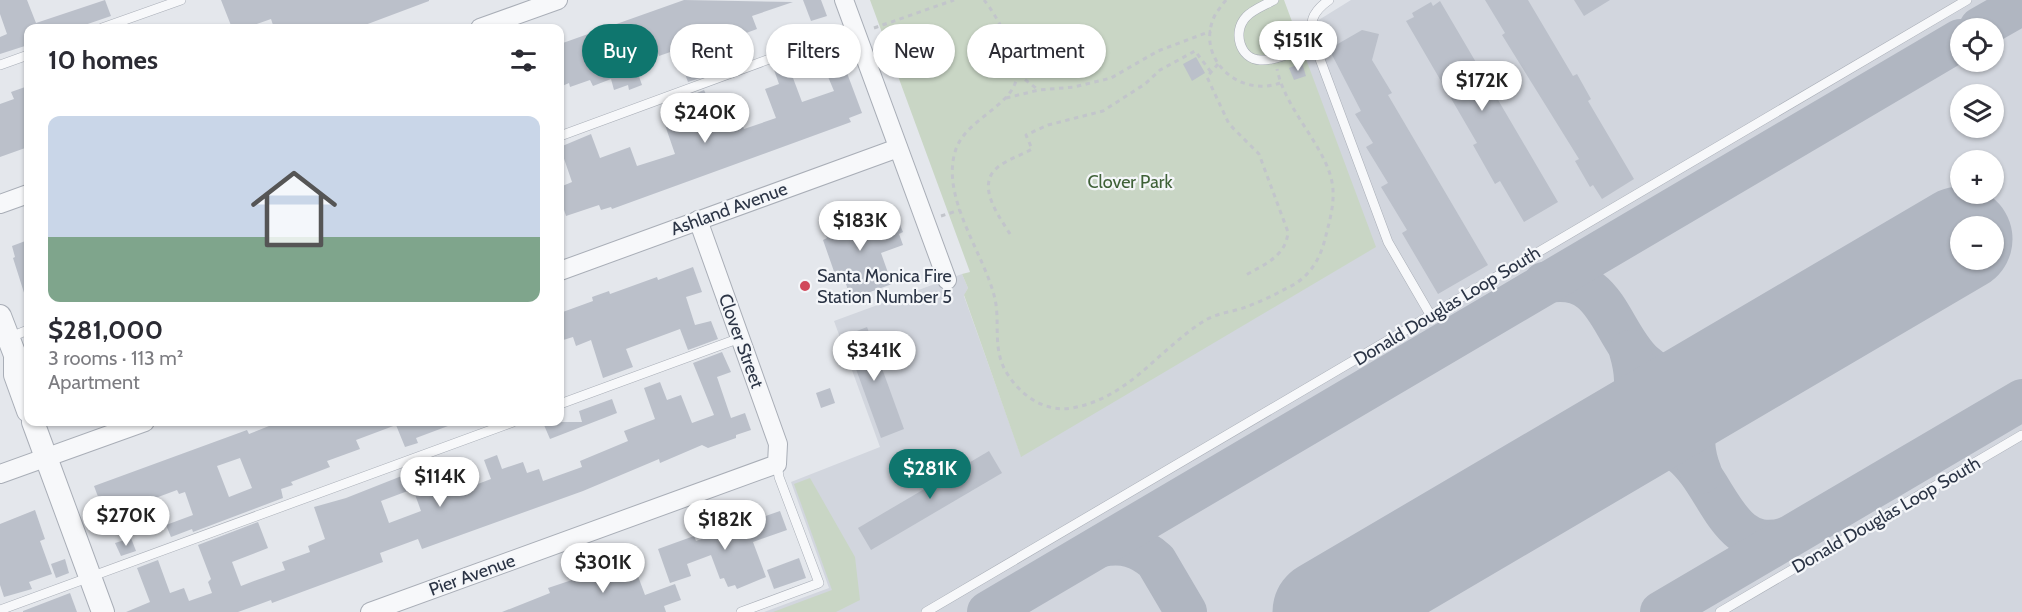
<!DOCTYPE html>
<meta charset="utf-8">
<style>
:root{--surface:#fff;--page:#f7f7f7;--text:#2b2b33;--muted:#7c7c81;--line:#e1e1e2;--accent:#0f766e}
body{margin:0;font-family:Cabin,sans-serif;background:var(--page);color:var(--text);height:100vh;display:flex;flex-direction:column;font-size:22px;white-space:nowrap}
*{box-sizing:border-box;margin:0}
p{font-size:20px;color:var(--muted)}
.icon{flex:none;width:33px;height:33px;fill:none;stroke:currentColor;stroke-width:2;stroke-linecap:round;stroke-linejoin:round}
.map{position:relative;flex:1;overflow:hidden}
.drawer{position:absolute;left:24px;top:24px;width:540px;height:402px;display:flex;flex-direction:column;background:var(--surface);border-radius:12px;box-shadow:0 2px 4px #0004}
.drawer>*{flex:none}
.hud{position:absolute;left:582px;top:24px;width:570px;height:54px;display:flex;gap:12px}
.buttons{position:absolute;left:1950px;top:18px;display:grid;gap:12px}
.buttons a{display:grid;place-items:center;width:54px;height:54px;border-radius:50%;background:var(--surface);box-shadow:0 2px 4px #0004;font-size:30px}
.price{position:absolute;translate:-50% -51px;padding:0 14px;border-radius:21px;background:#fff;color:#222;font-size:20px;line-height:39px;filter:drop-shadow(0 2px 3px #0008)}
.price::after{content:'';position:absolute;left:50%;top:36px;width:18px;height:14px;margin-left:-9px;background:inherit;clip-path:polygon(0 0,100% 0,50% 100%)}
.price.on{background:var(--accent);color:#fff}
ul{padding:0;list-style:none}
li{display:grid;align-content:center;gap:12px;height:318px;padding:0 24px}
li+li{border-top:2px solid var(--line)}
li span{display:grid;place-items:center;height:186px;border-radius:12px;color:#555}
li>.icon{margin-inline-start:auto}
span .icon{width:108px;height:108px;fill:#fffc;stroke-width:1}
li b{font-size:26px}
h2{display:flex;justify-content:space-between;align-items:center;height:72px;padding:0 24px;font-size:26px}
.chip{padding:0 21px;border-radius:27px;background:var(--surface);box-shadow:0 2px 4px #0004;font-size:21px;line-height:54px}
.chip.on{background:var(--accent);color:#fff}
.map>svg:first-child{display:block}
.built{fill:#d2d6de;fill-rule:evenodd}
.green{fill:#c9d6c5}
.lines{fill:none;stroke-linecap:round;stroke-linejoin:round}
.taxiway{stroke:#b0b6c1;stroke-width:42}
.runway{stroke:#b0b6c1;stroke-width:105}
.building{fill:#bbc0ca;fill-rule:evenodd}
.service-casing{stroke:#a9aeb7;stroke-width:10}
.minor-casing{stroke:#a9aeb7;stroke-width:20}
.tertiary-casing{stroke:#a9aeb7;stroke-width:24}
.path{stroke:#c2c5cb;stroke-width:3;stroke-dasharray:4.5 4.5;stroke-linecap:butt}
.service{stroke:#f7f8fa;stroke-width:9}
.minor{stroke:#f7f8fa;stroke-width:18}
.tertiary{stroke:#f7f8fa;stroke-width:22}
.poi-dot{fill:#d1495b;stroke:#f4f6f9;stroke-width:2}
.labels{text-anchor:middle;stroke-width:4.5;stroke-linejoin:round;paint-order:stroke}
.park-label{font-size:18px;fill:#3f6138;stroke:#f4f6f9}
.street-label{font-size:18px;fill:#2b3445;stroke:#f4f6f9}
.poi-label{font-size:18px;fill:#2b3445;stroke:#f4f6f9;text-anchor:start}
</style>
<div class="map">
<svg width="2022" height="612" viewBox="0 0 2022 612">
<rect width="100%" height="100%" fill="#e4e7ec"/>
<path class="built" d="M1351 0H2022V612H764L829 588 791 482 880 447 834 321 962 274 968 288 964 296 1021 456 1375 247 1296 34ZM1960 28H1994V62H1960ZM1960 94H1994V128H1960ZM1960 160H1994V194H1960ZM1960 226H1994V260H1960Z"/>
<g class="green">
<polygon points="870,0 1284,0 1376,247 1021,457 964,295 968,288 962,274 970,272"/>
<polygon points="810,478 855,557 860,600 836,612 773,612 832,590 794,484"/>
</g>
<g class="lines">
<g class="taxiway">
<polyline points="1980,28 2022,4"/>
<path d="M1544 283C1625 265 1605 374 1683 380 1701 382 1719 375 1737 370"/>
<path d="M1594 454C1604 450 1614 445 1624 443 1722 421 1705 562 1786 538"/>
<path d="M1594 454C1626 420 1645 401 1630 351"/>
<path d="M1701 473C1683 427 1702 399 1737 370"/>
<path d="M1101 546C1123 542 1139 546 1156 561L1186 612"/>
<polyline points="988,612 1960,40"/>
<polyline points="1661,612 2022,400"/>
</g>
<polyline class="runway" points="1325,612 1960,239"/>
</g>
<g class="building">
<polygon points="0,0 27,0 36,23 105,0 111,16 76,28 28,28 28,45 0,54 0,37 7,34 0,14"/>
<polygon points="221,0 429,0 429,1 357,28 344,28 342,24 331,28 274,28 271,19 245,28 232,28"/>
<polygon points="684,0 793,2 752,16 757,29 706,48 707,52 692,56 700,78 688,82 676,50 659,56 656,48 632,56 642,85 629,90 628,85 614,90 611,79 593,86 590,80 570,87 569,83 560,87 560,44"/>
<polygon points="803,0 821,0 827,16 811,21"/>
<polygon points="1485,0 1528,0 1573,76 1577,74 1591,99 1588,101 1634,179 1602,199 1593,185 1590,187 1575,161 1579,159 1502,35 1505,33"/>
<polygon points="1574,0 1610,0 1584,16"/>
<polygon points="1440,1 1558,202 1524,222 1500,181 1495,184 1473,145 1477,143 1406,21 1414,17 1412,13 1431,2 1433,6"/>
<polygon points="1362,30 1379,34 1372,60 1392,93 1388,95 1488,265 1438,294 1402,233 1407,230 1381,187 1388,183 1366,147 1373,143 1355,114 1361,111 1329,49"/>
<polygon points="1196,57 1205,73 1192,81 1183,64"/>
<polygon points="793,60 799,76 793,78 802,102 834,91 826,72 844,65 862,113 849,118 851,122 612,209 611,207 601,210 599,205 566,216 560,197 560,187 572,182 560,147 591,134 600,158 630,147 637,166 675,154 665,125 697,115 692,95 704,90 711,104 726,98 733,118 739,116 744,129 776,118 765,89 779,84 773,67"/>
<polygon points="1302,63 1306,76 1294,80 1289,68"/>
<polygon points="28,86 28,147 0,157 0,104 14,99 11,92"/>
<polygon points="850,211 857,232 897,218 903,232 899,234 903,245 881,253 892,284 851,299 844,278 837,280 823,240 827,238 821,222"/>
<polygon points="28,240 28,299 26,299 13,258 15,257 12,246"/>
<polygon points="693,267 702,292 686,297 695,325 711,321 718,339 688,350 680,329 626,349 633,367 603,378 591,340 576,346 573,337 560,341 560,313 593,301 592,297 609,291 610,294 657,277 658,280"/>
<polygon points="867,327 904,429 881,438 844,336"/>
<path d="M722 352 731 372 717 377 731 418 745 413 751 430 736 435V438L708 448 702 445 660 463 659 459 583 491 422 549 418 539 380 553 383 562 272 603 271 600 238 612H126L150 602 137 568 158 560 170 593 184 588 189 601 212 593 208 582 211 579 198 545 258 522 268 548 232 562 241 586 254 581 285 570 282 562 310 552 308 546 325 539 314 507 346 498 427 466 441 462 454 493 491 479 484 460 497 455 502 469 523 462 527 473 539 469 543 481 582 467 580 461 628 441 624 431 655 419 644 388 660 382 667 400 681 395 692 423 714 415 693 363ZM413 489 421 511 389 523 381 501Z"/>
<polygon points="830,388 835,403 821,408 816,393"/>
<polygon points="612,399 617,413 550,439 544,425 554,422 582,422 579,411"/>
<path d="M279 422 456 423 416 438 418 443 405 447 396 425 356 440 360 449 327 461 330 467 291 482 293 485 281 489 283 498 193 532 192 529 171 537 166 525 193 515 185 492 179 494 177 490 134 506 137 514 129 517 130 520 119 524 116 515 106 518 94 486 247 430 249 434ZM240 458 252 488 229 497 217 466Z"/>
<polygon points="989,451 1002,473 871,550 858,528"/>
<polygon points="35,510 45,539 40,541 52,574 29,582 32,589 4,597 0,585 0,524"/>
<polygon points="780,511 787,530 753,542 766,577 737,589 735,585 728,587 724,578 720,579 711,555 687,564 691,576 670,583 658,549 694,536 696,541 729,529 731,523 745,518 746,523"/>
<polygon points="131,538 136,551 121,556 115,543"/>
<polygon points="799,558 806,578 774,589 767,570"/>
<polygon points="65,559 69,573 56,578 51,564"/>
<polygon points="632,560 645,595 675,584 681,600 664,606 666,612 502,612 550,593 548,588"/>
<polygon points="70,593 77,612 23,612 23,611"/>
</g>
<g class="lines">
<g class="service-casing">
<g id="service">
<path d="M1274 0C1265 5 1252 10 1246 17 1232 32 1240 59 1260 60 1278 61 1298 49 1314 43"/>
<path d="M1329 0C1312 12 1308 23 1314 43L1388 242 1431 316"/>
<polyline points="102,28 181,0"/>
<polyline points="0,65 28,55"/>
<polyline points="560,136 854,28"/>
<polyline points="8,338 28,330"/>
<polyline points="560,404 740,338"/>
<polyline points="0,610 513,422"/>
<polyline points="741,612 819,583 779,477 777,464"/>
<polyline points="926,612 1967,0"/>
<polyline points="1720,612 2022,435"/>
</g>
</g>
<g class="minor-casing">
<g id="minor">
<polyline points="844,0 947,280"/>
<polyline points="480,28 558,0"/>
<polyline points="0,204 28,194"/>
<polyline points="560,271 898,148"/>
<polyline points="0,474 145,422"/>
<polyline points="370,612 777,464 778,444 698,220"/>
</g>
</g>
<g class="tertiary-casing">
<g id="tertiary">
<polyline points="0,316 15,355 28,374"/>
<polyline points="15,359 15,375 28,411"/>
<polyline points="33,422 103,612"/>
</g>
</g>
<g class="path">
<path d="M984 0C996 14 1020 58 1017 76 1013 107 964 119 955 152 941 199 985 255 995 299 1000 322 993 345 1004 368 1017 393 1043 413 1072 408 1129 398 1158 350 1204 321 1216 313 1233 312 1246 307 1260 302 1274 295 1287 288 1308 279 1320 260 1325 239 1329 223 1334 207 1333 190 1331 151 1286 113 1277 69"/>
<path d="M1226 0C1222 5 1218 10 1215 15 1194 58 1239 98 1280 83"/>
<polyline points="874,28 954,0"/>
<path d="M1218 64 1207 77 1229 124 1259 154 1288 232C1286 256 1265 264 1246 275"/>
<polyline points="1018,74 1037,89"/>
<polyline points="1006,98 1039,90 1074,87 1111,78 1158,51 1211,31"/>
<polyline points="941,216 960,210"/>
<path d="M1010 234C999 216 975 185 998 167 1008 159 1022 155 1032 149L1026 135 1048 125 1103 111 1145 84 1160 70 1195 51 1211 72"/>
</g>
<use href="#service" class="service"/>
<use href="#minor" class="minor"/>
<use href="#tertiary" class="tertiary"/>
</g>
<circle class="poi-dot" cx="805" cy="286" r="6"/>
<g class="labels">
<g class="park-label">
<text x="1130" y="188">Clover Park</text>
</g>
<g class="street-label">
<text transform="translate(729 209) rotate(-20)" y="6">Ashland Avenue</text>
<text transform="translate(1447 306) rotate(-31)" y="6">Donald Douglas Loop South</text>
<text transform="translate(741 341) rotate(70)" y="6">Clover Street</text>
<text transform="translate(1886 515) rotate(-30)" y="6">Donald Douglas Loop South</text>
<text transform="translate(472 575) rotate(-20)" y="6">Pier Avenue</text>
</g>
<g class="poi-label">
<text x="817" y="282">Santa Monica Fire<tspan x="817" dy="21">Station Number 5</tspan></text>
</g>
</g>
</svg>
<div class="buttons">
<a><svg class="icon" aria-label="locate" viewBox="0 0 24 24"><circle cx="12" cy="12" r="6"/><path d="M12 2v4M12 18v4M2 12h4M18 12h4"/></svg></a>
<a><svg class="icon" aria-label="layers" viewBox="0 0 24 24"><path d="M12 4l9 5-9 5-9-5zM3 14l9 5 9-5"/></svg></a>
<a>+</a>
<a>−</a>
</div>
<b class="price" style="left:1298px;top:72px">$151K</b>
<b class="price" style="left:1482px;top:112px">$172K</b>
<b class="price" style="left:705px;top:144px">$240K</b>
<b class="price" style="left:860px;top:252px">$183K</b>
<b class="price" style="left:874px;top:382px">$341K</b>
<b class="price on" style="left:930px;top:500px">$281K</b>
<b class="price" style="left:440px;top:508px">$114K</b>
<b class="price" style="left:126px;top:547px">$270K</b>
<b class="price" style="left:725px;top:551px">$182K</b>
<b class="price" style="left:603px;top:594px">$301K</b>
<div class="hud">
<a class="chip on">Buy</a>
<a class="chip">Rent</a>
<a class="chip">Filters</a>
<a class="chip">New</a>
<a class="chip">Apartment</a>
</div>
<section class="drawer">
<h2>10 homes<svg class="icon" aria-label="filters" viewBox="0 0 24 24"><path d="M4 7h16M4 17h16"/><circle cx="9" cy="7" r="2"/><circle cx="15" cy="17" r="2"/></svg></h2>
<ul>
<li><span style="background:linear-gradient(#c9d6e8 65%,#7fa58c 0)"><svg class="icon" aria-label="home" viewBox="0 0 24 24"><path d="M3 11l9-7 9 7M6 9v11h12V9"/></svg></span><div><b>$281,000</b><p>3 rooms · 113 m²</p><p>Apartment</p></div></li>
</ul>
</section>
</div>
